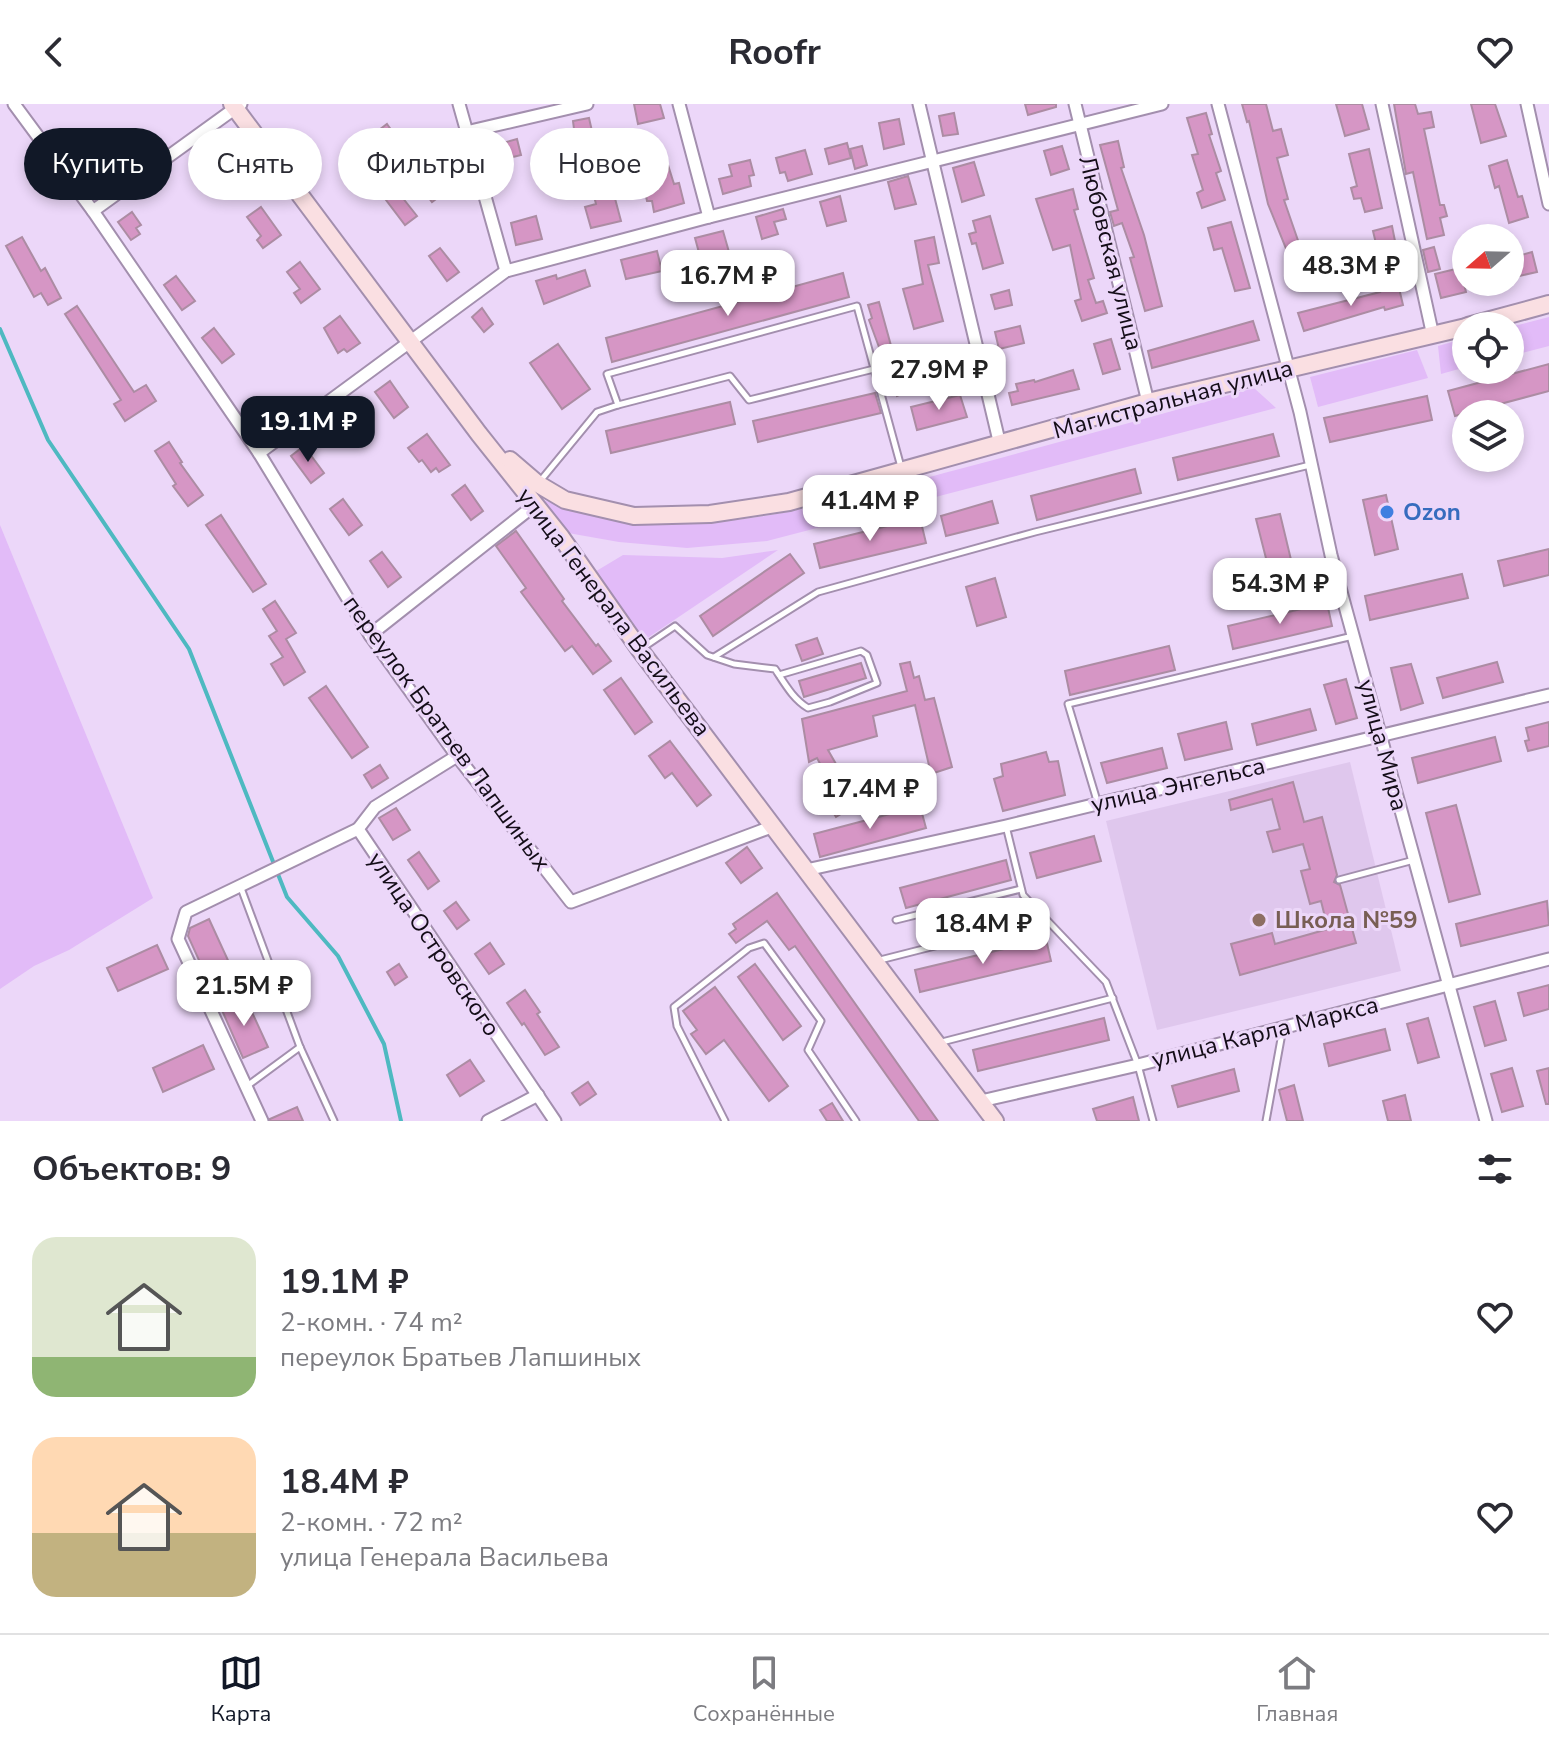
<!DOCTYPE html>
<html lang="ru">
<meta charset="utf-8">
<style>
:root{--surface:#fff;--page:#f7f7f7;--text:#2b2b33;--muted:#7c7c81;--line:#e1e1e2;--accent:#111827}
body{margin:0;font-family:"Nunito Sans",sans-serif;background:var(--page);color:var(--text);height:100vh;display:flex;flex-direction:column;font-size:30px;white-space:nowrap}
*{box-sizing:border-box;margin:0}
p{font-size:26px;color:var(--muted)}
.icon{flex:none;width:44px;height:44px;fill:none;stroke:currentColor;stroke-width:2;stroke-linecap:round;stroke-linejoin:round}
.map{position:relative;height:1017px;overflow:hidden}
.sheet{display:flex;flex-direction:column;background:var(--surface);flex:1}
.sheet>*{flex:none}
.banner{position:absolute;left:24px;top:24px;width:800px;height:72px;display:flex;gap:16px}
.needle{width:52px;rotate:250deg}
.fabs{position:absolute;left:1452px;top:120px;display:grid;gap:16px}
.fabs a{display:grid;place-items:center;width:72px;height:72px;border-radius:50%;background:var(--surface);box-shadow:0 4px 12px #0003;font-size:40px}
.price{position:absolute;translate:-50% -68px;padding:0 18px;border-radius:16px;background:#fff;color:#222;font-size:26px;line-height:52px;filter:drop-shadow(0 2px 4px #0008)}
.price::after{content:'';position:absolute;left:50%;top:48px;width:24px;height:18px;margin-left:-12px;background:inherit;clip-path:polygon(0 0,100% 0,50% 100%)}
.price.current{background:var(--accent);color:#fff}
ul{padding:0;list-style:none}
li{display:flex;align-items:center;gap:24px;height:200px;padding:0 32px}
li span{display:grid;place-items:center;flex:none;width:224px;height:160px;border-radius:24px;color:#555}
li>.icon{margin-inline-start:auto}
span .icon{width:96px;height:96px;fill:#fffc;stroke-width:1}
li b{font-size:34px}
h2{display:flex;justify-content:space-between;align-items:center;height:96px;padding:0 32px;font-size:34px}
.chip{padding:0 28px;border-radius:36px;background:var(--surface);box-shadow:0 4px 12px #0003;font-size:28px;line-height:72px}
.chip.current{background:var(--accent);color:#fff}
header{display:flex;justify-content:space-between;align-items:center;height:104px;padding:0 32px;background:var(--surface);font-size:36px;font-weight:700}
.dock{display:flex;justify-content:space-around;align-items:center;height:112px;border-top:2px solid var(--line);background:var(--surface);font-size:22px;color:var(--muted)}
.dock a{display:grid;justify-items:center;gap:4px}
.dock .current{color:var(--accent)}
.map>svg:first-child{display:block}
.built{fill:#dfc7ed}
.green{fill:#e2bbf8}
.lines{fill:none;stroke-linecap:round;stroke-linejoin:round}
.stream{stroke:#4eb9c1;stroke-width:4}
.building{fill:#d696c5;stroke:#ac8ca3;stroke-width:2}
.lane-casing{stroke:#a38fae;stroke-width:9}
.street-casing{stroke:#a38fae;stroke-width:15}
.secondary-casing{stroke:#a38fae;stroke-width:20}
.lane{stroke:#fff;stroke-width:5}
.street{stroke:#fff;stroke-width:11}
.secondary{stroke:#fadfe2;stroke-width:16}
.shop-dot{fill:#3f7fe0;stroke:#ecd7f9;stroke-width:3}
.education-dot{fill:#8d6e63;stroke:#ecd7f9;stroke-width:3}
.labels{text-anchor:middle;stroke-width:6;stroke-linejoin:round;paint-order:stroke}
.street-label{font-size:24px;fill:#140d18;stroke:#ecd7f9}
.shop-label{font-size:24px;font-weight:bold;fill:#366cbe;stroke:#ecd7f9;text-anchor:start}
.education-label{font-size:24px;font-weight:bold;fill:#785e54;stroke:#ecd7f9;text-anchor:start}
</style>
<header><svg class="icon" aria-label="back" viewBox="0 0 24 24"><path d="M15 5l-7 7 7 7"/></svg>Roofr<svg class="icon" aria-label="heart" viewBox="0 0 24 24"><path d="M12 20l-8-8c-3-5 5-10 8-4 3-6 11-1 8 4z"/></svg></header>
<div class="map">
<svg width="1549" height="1017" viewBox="0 0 1549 1017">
<rect width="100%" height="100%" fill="#ecd7f9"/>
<polygon class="built" points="1350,658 1401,867 1157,926 1106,717"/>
<g class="green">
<polygon points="1549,213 1549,242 1510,252 1510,223"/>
<polygon points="1466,234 1466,263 1441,270 1438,242"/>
<polygon points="1417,246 1428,274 1318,303 1310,273"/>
<path d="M1254 284 1276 304 767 437 687 444 619 438 568 429 541 395C682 451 828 399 967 363 1063 337 1159 311 1254 284Z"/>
<polygon points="0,421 153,794 69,846 34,862 0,885"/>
<polygon points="778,446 643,537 593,469 623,451 722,454"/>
</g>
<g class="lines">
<polyline class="stream" points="0,225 48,336 189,545 287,793 338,852 384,940 401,1017"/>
</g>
<g class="building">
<polygon points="634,0 660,0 664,14 638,20"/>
<polygon points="1025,0 1056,0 1056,3 1028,11"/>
<polygon points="1242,0 1266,0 1273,27 1281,25 1288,51 1277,54 1288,95 1284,96 1302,148 1306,147 1313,172 1293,178 1286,153 1289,152 1268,100 1249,17 1247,18"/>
<polygon points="1336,0 1362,0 1369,25 1345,32"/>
<polygon points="1394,0 1415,0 1418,10 1431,8 1434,23 1424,25 1440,101 1444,101 1447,112 1440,114 1444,131 1427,135 1413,68 1406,70"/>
<polygon points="1471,0 1495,0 1506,32 1481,39"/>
<polygon points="954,9 958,30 943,32 939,12"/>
<polygon points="1206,9 1212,30 1209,31 1221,67 1216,69 1225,96 1202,104 1197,89 1203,86 1192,51 1198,50 1187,14"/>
<polygon points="589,14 594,36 575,40 576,45 564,48 559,29 574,25 573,17"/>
<polygon points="899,15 904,40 884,45 879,19"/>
<polygon points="387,20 402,41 394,47 379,26"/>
<polygon points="641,34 643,41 652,38 660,63 668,61 674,80 679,79 684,99 654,108 652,97 647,97 645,88 656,85 650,66 641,68 632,37"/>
<polygon points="359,35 378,60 366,69 347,44"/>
<polygon points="517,35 521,51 505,55 508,68 491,73 487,58 493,57 489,43"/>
<polygon points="1118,37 1124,63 1121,64 1144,131 1162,202 1145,207 1130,154 1134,153 1122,119 1114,122 1110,108 1118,106 1100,41"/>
<polygon points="847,39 851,54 829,60 825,45"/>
<polygon points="862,42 867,61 855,65 850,45"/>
<polygon points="1062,42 1069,65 1051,71 1044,47"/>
<polygon points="1369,45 1382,104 1365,108 1361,94 1354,95 1351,84 1357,82 1349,50"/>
<polygon points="217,46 240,77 226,88 203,56"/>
<polygon points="805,46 812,70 788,77 785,68 780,69 776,54"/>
<polygon points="750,56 754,71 749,72 751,82 723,90 719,75 732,72 729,61"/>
<polygon points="1507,56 1518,93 1522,92 1528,113 1509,119 1499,82 1495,84 1489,62"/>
<polygon points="974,58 984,91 962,98 953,64"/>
<polygon points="425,72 440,92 432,98 417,78"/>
<polygon points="908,72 916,100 895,105 888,78"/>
<polygon points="1073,85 1078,105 1074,106 1094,174 1088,176 1096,199 1103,197 1107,209 1082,217 1075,197 1081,195 1070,141 1053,146 1036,95"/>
<polygon points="613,87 621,117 591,124 585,103 596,100 594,92"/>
<polygon points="398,88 417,112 405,121 386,96"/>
<polygon points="840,92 846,117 827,122 820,98"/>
<polygon points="261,103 281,131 263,144 257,136 261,132 247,113"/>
<polygon points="783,105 786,115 774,118 778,130 762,135 756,113"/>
<polygon points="132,108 141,121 136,124 140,130 131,136 118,118"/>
<polygon points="536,112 542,135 516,141 511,119"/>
<polygon points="990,112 1003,159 983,165 976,139 972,140 969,130 976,128 973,117"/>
<polygon points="1231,118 1250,184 1235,187 1222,144 1214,146 1208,124"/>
<polygon points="1392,122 1399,157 1403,156 1406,167 1393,171 1386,146 1378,148 1373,127"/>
<polygon points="723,127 729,148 701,156 695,134"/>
<polygon points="22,133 41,167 45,164 61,194 48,201 41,189 34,193 6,142"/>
<polygon points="934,133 939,159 928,161 943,217 914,225 903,185 923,180 915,137"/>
<polygon points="1434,143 1440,165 1428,168 1423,146"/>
<polygon points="440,144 459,168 447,177 429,152"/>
<polygon points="657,147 662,167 626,175 621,156"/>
<polygon points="1532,148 1537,168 1519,172 1514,153"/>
<polygon points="300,158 320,185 301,199 294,189 300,185 287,168"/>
<polygon points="1460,164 1466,188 1441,194 1435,170"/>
<polygon points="585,166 590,182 544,200 536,177 556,171 557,175"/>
<polygon points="843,169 849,193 612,258 606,234"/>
<polygon points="176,172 195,197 182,206 164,181"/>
<polygon points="1398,180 1403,201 1385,206 1384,203 1304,227 1298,209 1380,188 1379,186"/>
<polygon points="1009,186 1012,201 995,205 991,191"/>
<polygon points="879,198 904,289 897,292 869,216 872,214 868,201"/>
<polygon points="77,202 134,288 146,281 156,297 125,317 114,300 121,296 65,210"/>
<polygon points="482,204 493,220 484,228 472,213"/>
<polygon points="340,212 360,239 347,248 344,245 338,249 324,224"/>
<polygon points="1253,217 1259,236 1152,264 1148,247"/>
<polygon points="1020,222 1024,239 999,245 995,228"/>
<polygon points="214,224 234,250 222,259 202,234"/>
<polygon points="1111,235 1120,265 1103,270 1094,240"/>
<polygon points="558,240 590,285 562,305 530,259"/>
<polygon points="1549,260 1549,287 1455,312 1448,287"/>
<polygon points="1073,266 1079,285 1012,301 1009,289 1018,287 1016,280 1034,276 1035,278"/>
<polygon points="390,277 408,303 394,314 375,288"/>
<polygon points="875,289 881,309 758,338 753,317"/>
<polygon points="960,291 967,313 917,326 911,303"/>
<polygon points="1427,292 1432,316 1330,338 1324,314"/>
<polygon points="268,296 279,312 267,321 255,305"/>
<polygon points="730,298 735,320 611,349 606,327"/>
<polygon points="427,330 450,361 439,368 436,364 431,368 422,356 419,358 408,344"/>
<polygon points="1273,330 1279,352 1178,376 1173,354"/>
<polygon points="169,338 182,358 180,359 203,391 188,402 173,382 176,380 155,347"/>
<polygon points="304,342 324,369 311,379 291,352"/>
<polygon points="1135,365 1141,389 1037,416 1031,392"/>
<polygon points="465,381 483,407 471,416 452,391"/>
<polygon points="1386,391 1398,445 1375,451 1363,396"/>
<polygon points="343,395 362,421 349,431 330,405"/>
<polygon points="992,397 998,419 946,432 941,412"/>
<polygon points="1280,410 1293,464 1270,470 1256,415"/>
<polygon points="221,411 266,480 253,488 206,421"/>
<polygon points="920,414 926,439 820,464 814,440"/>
<polygon points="516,427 564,495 562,497 596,542 598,540 611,557 593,570 572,542 565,547 521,488 526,484 496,442"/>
<polygon points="1549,445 1549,471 1504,482 1498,457"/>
<polygon points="382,448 401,473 388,483 370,457"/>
<polygon points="790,450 804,469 713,532 700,512"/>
<polygon points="1462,470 1468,494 1370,516 1365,492"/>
<polygon points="995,474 1006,513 977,522 966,483"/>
<polygon points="275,497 296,529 286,535 305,568 284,581 271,560 283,553 269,532 277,527 263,505"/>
<polygon points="1327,499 1332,522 1233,545 1228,522"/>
<polygon points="817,534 823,550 802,557 796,541"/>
<polygon points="1169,542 1175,566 1070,591 1065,567"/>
<polygon points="910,558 914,574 919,572 925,596 934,594 952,663 931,670 915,601 873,612 877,632 828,646 840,667 845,664 857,686 850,690 856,701 836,713 820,687 831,680 817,654 809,658 802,615 907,587 900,560"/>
<polygon points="1497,558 1503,578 1443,594 1437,574"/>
<polygon points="861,559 866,574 804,593 799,577"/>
<polygon points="1411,560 1423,599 1401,606 1391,564"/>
<polygon points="621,574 652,618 635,630 604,586"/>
<polygon points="1346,575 1357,614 1336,620 1324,581"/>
<polygon points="326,582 368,643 352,654 309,594"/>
<polygon points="1310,605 1316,626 1257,641 1252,620"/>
<polygon points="1226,618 1232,645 1185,656 1178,630"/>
<polygon points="1549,618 1549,642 1528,647 1525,637 1529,636 1526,624"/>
<polygon points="1495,633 1501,657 1418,679 1412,654"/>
<polygon points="670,637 711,691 697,702 672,669 665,674 649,652"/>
<polygon points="1162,644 1167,664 1107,679 1101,659"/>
<polygon points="1046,648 1049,658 1058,657 1065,691 1003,707 994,675 1003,672 1001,660"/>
<polygon points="380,661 388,674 372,684 364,671"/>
<polygon points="1293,678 1304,718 1322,713 1337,771 1334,778 1340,781 1356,839 1240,871 1231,840 1272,829 1275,840 1328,825 1321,797 1310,800 1301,767 1310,765 1303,740 1273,748 1267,728 1280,725 1272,695 1231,706 1229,696"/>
<polygon points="1456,701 1480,790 1449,798 1426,709"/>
<polygon points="920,702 926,724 820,753 814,730"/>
<polygon points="396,704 410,726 393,736 379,714"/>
<polygon points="1094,732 1101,757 1037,774 1030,749"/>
<polygon points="747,743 762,764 741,779 726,759"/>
<polygon points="419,748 439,777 428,785 408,756"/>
<polygon points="1006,756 1011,776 906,804 900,784"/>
<polygon points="777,789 938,1017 919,1017 795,842 789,846 767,817 736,839 729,830 736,825 733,820"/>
<polygon points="1547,797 1549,821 1461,842 1456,820"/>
<polygon points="456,798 469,816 457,825 444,807"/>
<polygon points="209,815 232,865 208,876 188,832 190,824"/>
<polygon points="1046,835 1051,857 920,888 915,866"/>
<polygon points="490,839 504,860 489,870 475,850"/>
<polygon points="157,841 168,865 118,887 107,864"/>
<polygon points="399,860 407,873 395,881 387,868"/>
<polygon points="755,860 801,922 783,936 738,873"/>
<polygon points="1549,881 1549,905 1524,912 1518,889"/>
<polygon points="715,883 788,982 769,997 724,936 706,950 691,930 697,926 683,907"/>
<polygon points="525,886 540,908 537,910 559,943 545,951 524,919 522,921 507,899"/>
<polygon points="245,893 268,943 243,954 221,904"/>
<polygon points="1495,897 1506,936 1485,942 1474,903"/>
<polygon points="1104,914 1109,936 978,967 973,946"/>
<polygon points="1428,914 1439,953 1418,959 1407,920"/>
<polygon points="1385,925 1390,946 1329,962 1324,940"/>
<polygon points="203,941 214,965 163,988 153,964"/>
<polygon points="470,956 484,977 460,992 447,971"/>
<polygon points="1512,964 1523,1002 1502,1008 1491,970"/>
<polygon points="1549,964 1549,1000 1546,1000 1537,967"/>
<polygon points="1234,965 1239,987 1178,1003 1172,982"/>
<polygon points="588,978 596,990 580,1001 572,989"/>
<polygon points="1294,981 1303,1017 1287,1017 1279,986"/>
<polygon points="1405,991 1411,1017 1388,1017 1383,997"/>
<polygon points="1133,993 1139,1017 1097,1017 1093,1005"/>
<polygon points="832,999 843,1017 827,1017 820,1006"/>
<polygon points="297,1003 303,1017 270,1017 270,1015"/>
</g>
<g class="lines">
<g class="lane-casing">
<g id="lane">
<polyline points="618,301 730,272 749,296 874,265"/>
<polyline points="541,376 597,308 618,301 607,270 857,202 901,363"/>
<path d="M641 545 675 522 707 551 734 560 775 565C785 580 793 595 808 604L830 598 877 579 867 551 861 547 779 571"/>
<polyline points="714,553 818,488 1035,428 1310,361"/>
<polyline points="1098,700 1068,600 1353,532"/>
<polyline points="1006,722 1023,791 1106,878 1138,961 1153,1017"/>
<polyline points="1339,776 1414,756"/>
<polyline points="241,784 300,943 334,1017"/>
<polyline points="896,816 1021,785"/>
<polyline points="880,856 1045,814"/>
<polyline points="938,939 1113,894"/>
<polyline points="247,982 300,943"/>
<polyline points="725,1017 677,922 674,903 749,844 764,839 821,917 808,946 856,1017"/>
<polyline points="1266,1017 1283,924"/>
</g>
</g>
<g class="street-casing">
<g id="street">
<polyline points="14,0 93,107 259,349 370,531 457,652 571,798 774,722"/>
<polyline points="459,0 506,167"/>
<polyline points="679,0 709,113"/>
<polyline points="919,0 1000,341"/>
<polyline points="1075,0 1148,298"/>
<polyline points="1218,0 1300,308 1331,451 1486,1017"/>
<polyline points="1382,0 1433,232"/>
<polyline points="1527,0 1549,100"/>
<polyline points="466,28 587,0"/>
<polyline points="93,107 241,0"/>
<polyline points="259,349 506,167 709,113 1162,0"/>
<polyline points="370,531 536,400"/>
<polyline points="457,652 375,703 358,725 555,1017"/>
<polyline points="806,766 1006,722 1549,591"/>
<polyline points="981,997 1138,961 1549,855"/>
<polyline points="262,1017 178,835 186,808 358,725"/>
<polyline points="488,1017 538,991"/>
</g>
</g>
<g class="secondary-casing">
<g id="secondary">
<polyline points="232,0 479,330 561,433 640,546 995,1017"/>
<polyline points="1468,222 1549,200"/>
<polyline points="510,356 538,380 565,396 634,412 710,410 789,398 1148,298 1466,223"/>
</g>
</g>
<use href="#lane" class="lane"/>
<use href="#street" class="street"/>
<use href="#secondary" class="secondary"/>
</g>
<circle class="shop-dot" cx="1387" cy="408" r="8"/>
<circle class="education-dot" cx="1259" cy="816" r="8"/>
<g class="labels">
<g class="street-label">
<text transform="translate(1111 149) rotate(76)" y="8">Любовская улица</text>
<text transform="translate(1173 295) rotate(-15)" y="8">Магистральная улица</text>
<text transform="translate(614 508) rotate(53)" y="8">улица Генерала Васильева</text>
<text transform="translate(447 629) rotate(54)" y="8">переулок Братьев Лапшиных</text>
<text transform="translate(1383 641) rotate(75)" y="8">улица Мира</text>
<text transform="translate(1178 681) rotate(-13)" y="8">улица Энгельса</text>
<text transform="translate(434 840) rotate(56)" y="8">улица Островского</text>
<text transform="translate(1265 928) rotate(-14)" y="8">улица Карла Маркса</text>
</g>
<g class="shop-label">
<text x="1403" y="416">Ozon</text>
</g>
<g class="education-label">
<text x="1275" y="824">Школа №59</text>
</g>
</g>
</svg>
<div class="fabs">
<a><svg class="needle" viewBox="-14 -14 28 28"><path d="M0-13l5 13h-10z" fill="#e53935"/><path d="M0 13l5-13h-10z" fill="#7c7c81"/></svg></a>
<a><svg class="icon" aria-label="locate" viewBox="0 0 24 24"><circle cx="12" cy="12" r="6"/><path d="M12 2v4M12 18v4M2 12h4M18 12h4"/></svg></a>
<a><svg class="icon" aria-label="layers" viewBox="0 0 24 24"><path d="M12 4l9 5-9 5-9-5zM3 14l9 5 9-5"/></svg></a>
</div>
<b class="price" style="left:1351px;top:204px">48.3M ₽</b>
<b class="price" style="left:728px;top:214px">16.7M ₽</b>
<b class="price" style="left:939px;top:308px">27.9M ₽</b>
<b class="price current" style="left:308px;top:360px">19.1M ₽</b>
<b class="price" style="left:870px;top:439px">41.4M ₽</b>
<b class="price" style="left:1280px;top:522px">54.3M ₽</b>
<b class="price" style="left:870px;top:727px">17.4M ₽</b>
<b class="price" style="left:983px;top:862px">18.4M ₽</b>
<b class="price" style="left:244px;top:924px">21.5M ₽</b>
<div class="banner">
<a class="chip current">Купить</a>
<a class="chip">Снять</a>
<a class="chip">Фильтры</a>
<a class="chip">Новое</a>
</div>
</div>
<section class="sheet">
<h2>Объектов: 9<svg class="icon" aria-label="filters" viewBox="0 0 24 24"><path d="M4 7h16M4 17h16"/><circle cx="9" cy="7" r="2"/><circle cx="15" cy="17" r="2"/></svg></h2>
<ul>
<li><span style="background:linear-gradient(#dfe7d0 75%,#8fb573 0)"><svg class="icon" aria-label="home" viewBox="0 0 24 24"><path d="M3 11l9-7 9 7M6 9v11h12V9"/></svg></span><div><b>19.1M ₽</b><p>2-комн. · 74 m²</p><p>переулок Братьев Лапшиных</p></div><svg class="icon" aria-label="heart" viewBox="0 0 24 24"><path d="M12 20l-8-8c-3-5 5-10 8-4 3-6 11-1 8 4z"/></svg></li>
<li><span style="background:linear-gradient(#ffd9b3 60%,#c2b280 0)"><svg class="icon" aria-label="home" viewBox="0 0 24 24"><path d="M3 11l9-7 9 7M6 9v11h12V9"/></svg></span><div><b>18.4M ₽</b><p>2-комн. · 72 m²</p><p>улица Генерала Васильева</p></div><svg class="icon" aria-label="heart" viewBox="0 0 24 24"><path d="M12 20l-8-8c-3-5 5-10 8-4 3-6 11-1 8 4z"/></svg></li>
</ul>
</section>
<nav class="dock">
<a class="current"><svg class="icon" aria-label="map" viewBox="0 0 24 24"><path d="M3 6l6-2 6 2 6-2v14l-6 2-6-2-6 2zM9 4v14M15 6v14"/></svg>Карта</a>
<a><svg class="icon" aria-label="saved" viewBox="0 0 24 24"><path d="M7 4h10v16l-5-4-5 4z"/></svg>Сохранённые</a>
<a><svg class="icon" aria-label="home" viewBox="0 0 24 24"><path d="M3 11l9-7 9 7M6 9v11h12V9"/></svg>Главная</a>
</nav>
